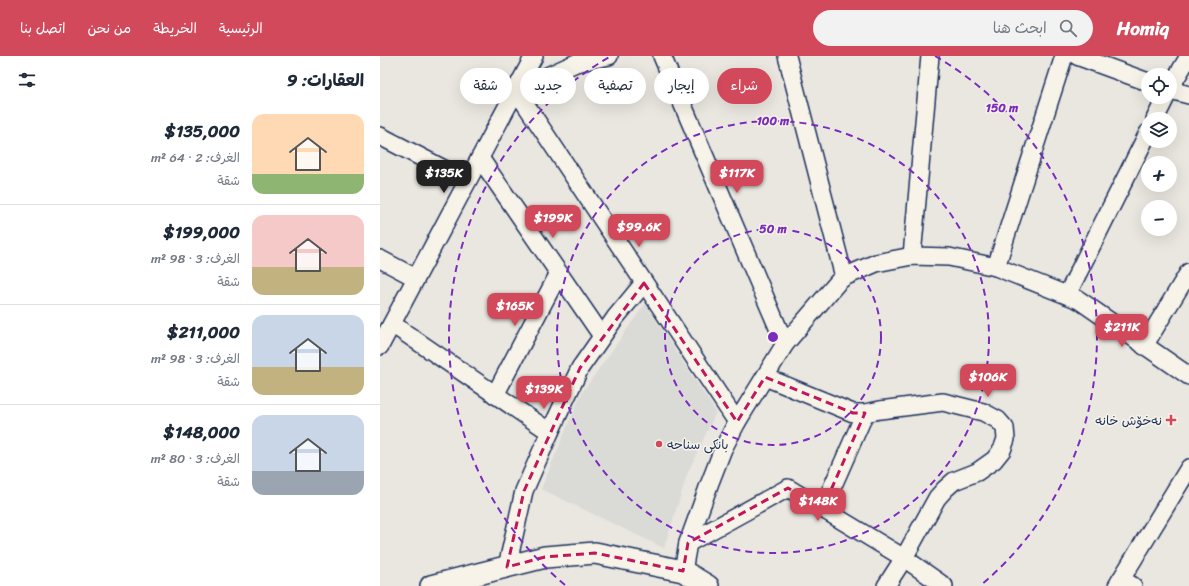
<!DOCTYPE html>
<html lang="ar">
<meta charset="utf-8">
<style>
:root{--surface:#fff;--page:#f2f2f3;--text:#1f2937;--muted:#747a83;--line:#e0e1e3;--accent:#d1495b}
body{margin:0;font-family:Sriracha,"Playpen Sans Arabic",sans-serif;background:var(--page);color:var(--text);direction:rtl;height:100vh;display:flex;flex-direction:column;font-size:15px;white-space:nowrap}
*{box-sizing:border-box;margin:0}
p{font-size:13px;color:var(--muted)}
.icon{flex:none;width:22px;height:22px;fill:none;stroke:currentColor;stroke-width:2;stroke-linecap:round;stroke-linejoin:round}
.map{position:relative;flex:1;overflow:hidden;direction:ltr}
.drawer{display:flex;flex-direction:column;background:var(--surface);width:380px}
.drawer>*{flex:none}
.guide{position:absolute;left:12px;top:12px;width:380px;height:36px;direction:rtl;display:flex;gap:8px}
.tools{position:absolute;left:761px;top:12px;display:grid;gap:8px}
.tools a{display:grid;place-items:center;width:36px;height:36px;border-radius:50%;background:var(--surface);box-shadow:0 4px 16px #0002;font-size:20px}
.price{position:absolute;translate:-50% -34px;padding:0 9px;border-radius:8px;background:var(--accent);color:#fff;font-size:13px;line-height:26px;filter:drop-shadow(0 1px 2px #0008)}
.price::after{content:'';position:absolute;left:50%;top:24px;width:12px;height:9px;margin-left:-6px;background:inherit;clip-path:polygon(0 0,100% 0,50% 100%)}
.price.current{background:#222;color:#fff}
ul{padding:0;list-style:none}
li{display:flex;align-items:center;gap:12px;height:100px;padding:0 16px}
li+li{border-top:1px solid var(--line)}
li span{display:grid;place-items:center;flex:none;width:112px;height:80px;border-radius:12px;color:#555}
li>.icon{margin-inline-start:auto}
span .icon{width:48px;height:48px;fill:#fffc;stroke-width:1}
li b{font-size:17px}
h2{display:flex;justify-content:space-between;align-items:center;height:48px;padding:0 16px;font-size:17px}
.tag{padding:0 14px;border-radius:18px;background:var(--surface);box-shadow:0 4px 16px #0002;font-size:14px;line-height:36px}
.tag.current{background:var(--accent);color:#fff}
header{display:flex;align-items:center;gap:24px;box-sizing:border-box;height:56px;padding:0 20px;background:var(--accent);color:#fff}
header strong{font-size:19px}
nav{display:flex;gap:22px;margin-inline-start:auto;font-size:14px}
.search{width:280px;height:36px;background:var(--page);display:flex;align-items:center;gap:10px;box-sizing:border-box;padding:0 14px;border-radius:22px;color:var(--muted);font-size:15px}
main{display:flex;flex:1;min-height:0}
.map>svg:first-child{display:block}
.built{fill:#dadad6}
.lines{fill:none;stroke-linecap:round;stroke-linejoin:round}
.minor-casing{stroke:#1b2f5e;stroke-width:20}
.tertiary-casing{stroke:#1b2f5e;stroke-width:24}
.minor{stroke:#f7f3e8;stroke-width:17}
.tertiary{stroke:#f7f3e8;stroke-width:21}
.marked{fill:none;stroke:#c2185b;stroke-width:3;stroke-dasharray:8 5;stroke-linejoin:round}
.ring{fill:none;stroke:#7b2cbf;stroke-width:2;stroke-dasharray:7 5}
.poi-dot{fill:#d1495b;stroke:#f7f3e8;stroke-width:1.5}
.labels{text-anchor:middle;stroke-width:3;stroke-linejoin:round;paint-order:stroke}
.poi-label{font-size:13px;fill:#1b2f5e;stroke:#f7f3e8;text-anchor:end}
.centre{fill:#7b2cbf;stroke:#f7f3e8;stroke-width:2}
.ring-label{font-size:12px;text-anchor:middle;font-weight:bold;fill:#7b2cbf;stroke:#f7f3e8;stroke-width:3;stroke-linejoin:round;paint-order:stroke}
</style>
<header>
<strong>Homiq</strong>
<div class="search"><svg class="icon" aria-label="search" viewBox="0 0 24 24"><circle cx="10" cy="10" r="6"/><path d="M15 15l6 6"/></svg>ابحث هنا</div>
<nav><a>الرئيسية</a><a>الخريطة</a><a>من نحن</a><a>اتصل بنا</a></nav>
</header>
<main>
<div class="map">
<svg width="809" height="530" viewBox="0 0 809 530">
<rect width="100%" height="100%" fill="#eae7e0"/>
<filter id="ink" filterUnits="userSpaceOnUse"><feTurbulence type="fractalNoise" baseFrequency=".025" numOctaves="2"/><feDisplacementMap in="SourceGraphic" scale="8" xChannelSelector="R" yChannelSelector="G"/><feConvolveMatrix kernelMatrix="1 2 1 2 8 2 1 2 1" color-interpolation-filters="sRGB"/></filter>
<g filter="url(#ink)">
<polygon class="built" points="265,248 336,356 308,416 284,492 161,433 201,338"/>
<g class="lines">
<g class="minor-casing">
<g id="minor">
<polyline points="229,0 196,7 136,34 357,366"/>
<polyline points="282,0 405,288"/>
<polyline points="407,0 464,221"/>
<polyline points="697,0 768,26"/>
<polyline points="790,32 809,0"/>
<polyline points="790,34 809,39"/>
<polyline points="775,63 786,41"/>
<polyline points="0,80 87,125"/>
<polyline points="100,102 222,280"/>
<polyline points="532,200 550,0"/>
<polyline points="0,203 36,222"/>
<polyline points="616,211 684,0"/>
<polyline points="687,239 768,77"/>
<polyline points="12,268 170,376"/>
<polyline points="0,290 154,0"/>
<polyline points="764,290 809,216"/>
<polyline points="385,321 473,357 485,357 500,354 563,346 603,356 618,364 625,372 626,383 622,394 614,404 597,416 574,425 565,433 557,442 524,502 506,530"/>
<polyline points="115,339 179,217"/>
<polyline points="443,452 485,357"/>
<polyline points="308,487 408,432 524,502 564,530"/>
<polyline points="127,511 144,435 170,376 200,312 235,262 264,227"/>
<polyline points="303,515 308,487 329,429 343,393 357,366 405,288 458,226 464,221 496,207 532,200 569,201 616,211 699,244 809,320"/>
<polyline points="741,523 753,530"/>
<polyline points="737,530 809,412"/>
</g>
</g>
<g class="tertiary-casing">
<polyline id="tertiary" points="51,530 165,501 215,497 303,515 328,530"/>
</g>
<use href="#minor" class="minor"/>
<use href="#tertiary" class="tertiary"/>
</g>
</g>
<path class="marked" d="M264 227 357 366 385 321 473 357H485L443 452 408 432 308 487 303 515 215 497 165 501 127 511 144 435 200 312Z"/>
<g class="ring">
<circle cx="393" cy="281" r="108"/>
<circle cx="393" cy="281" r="216"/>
<path d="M185 529A324 324 0 0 1 231 0M555 0A324 324 0 0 1 601 529"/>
</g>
<g class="poi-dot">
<path d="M789 358h4v4h4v4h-4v4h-4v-4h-4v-4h4z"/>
<circle cx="279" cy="388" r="4"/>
</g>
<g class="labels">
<g class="poi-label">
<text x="782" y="369">نەخۆش خانە</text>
<text x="287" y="393" text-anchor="start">بانکی سناحە</text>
</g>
</g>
<circle cx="393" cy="281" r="6" class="centre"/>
<g class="ring-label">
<text x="622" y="56">150 m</text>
<text x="393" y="69">100 m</text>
<text x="393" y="177">50 m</text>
</g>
</svg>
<div class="tools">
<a><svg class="icon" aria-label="locate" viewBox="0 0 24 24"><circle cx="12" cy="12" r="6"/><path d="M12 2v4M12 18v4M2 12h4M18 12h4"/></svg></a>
<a><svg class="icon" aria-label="layers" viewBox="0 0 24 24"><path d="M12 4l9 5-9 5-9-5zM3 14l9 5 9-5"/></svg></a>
<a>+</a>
<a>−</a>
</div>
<b class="price current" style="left:64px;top:138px">$135K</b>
<b class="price" style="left:357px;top:138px">$117K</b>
<b class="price" style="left:173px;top:183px">$199K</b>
<b class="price" style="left:259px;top:192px">$99.6K</b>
<b class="price" style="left:135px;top:271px">$165K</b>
<b class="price" style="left:742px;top:292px">$211K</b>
<b class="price" style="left:608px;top:342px">$106K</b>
<b class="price" style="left:164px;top:354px">$139K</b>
<b class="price" style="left:438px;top:466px">$148K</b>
<div class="guide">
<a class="tag current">شراء</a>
<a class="tag">إيجار</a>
<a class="tag">تصفية</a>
<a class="tag">جديد</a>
<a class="tag">شقة</a>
</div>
</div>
<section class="drawer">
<h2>العقارات: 9<svg class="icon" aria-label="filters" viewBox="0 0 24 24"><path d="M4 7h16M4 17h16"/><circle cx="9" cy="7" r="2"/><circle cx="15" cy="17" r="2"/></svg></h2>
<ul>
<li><span style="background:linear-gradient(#ffd9b3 75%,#8fb573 0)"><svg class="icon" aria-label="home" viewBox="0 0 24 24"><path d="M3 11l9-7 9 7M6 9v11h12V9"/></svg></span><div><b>$135,000</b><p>الغرف: 2 · 64 m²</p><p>شقة</p></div></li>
<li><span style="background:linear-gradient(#f6c9c9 65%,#c2b280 0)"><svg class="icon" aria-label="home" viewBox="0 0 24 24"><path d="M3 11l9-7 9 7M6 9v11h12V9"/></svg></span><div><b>$199,000</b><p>الغرف: 3 · 98 m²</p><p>شقة</p></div></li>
<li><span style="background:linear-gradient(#c9d6e8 65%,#c2b280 0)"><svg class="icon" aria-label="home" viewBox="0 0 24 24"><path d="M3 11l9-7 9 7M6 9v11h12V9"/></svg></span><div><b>$211,000</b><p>الغرف: 3 · 98 m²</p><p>شقة</p></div></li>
<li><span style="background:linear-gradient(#c9d6e8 70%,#9aa5b1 0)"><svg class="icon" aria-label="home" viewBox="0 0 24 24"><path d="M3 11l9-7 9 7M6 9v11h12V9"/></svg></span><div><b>$148,000</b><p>الغرف: 3 · 80 m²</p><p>شقة</p></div></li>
</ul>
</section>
</main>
